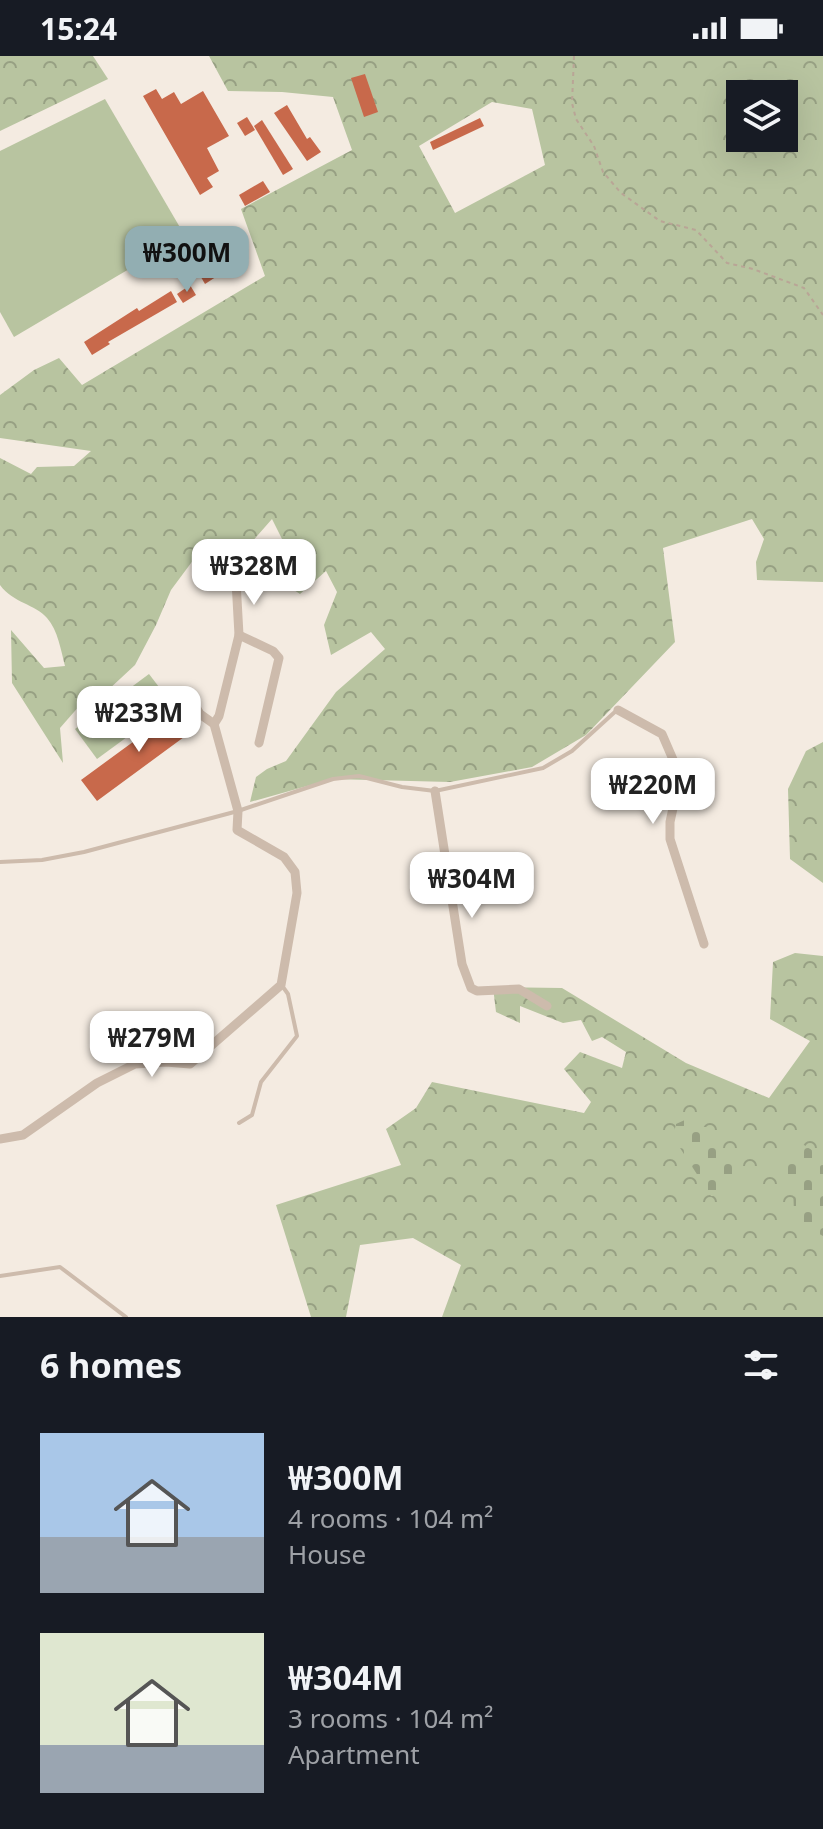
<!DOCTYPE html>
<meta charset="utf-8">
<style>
:root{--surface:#171b24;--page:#20242c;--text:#f1f3f6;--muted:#9ea1a6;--accent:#92aeb2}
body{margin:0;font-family:"Noto Sans",sans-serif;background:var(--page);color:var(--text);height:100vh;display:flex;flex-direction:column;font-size:30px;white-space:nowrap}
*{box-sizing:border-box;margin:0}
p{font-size:26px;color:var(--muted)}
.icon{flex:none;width:44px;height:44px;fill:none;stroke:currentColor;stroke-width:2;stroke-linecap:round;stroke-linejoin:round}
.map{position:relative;height:1261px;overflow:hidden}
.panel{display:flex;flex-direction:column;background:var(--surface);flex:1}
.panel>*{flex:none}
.fabs{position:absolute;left:726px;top:24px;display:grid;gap:16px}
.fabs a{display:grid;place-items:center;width:72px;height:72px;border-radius:0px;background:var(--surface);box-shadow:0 8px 32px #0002;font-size:40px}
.price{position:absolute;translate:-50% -68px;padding:0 18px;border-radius:16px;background:#fff;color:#222;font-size:26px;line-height:52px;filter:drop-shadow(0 2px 4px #0008)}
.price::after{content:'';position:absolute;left:50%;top:48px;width:24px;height:18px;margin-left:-12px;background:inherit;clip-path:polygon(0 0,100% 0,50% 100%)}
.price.selected{background:var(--accent);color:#111}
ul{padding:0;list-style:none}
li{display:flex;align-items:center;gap:24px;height:200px;padding:0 40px}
li span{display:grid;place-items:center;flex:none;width:224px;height:160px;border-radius:0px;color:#555}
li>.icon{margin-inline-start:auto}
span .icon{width:96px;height:96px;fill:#fffc;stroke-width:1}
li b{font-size:34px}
h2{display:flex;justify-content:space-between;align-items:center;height:96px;padding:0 40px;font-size:34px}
.status{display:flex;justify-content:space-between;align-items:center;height:56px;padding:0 40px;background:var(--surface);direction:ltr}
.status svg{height:22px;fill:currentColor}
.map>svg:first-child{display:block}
.forest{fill:url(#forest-crowns);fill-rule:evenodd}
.cemetery{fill:url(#cemetery-stones)}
.pitch{fill:#b8c4a0}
.building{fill:#c8694b}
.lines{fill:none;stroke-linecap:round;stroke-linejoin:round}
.path{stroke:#b9a596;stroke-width:2;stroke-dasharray:4 4;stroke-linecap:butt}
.service{stroke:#cdbbac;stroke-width:4}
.minor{stroke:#cdbbac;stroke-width:9}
</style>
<div class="status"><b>15:24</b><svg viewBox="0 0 49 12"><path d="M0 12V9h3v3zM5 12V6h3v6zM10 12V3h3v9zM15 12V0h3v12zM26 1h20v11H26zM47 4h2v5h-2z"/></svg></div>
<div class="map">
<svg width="823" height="1261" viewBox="0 0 823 1261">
<defs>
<pattern id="forest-crowns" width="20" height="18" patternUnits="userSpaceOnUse" patternTransform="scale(2)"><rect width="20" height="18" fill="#b8c4a0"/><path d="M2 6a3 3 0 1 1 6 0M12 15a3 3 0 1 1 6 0" fill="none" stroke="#97a083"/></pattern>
<pattern id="cemetery-stones" width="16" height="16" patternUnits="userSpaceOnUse" patternTransform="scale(2)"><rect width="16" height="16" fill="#b8c4a0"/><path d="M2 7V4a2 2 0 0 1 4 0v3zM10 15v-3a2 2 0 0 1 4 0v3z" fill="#97a083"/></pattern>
</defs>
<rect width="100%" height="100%" fill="#f4ebe1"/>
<g class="forest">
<polygon points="0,0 93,0 108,23 0,75"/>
<path d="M209 0H823V526L757 524 756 506 764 483 752 463 663 492 675 586 586 679 532 711 450 726 332 723 250 746 256 721 267 713 286 705 336 636 385 593 371 576 331 599 324 569 337 536 326 515 300 538 291 532 290 499 272 463 223 519 216 511 194 503 171 534 156 569 135 609 107 635 81 648 60 672 63 707 12 627 11 574 44 612 65 610C61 595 58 574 47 562 35 548 13 547 0 529V402L31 418 37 411 74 410 91 395 0 382V339L34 314 59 302 82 329 265 220 241 153 352 94 333 41 282 36 228 35ZM740 38H784V82H740ZM492 46 532 53 545 109 455 157 419 90Z"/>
<polygon points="823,686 823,827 790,803 788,733 806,695"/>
<polygon points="795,897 823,900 823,1261 442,1261 461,1209 413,1182 360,1189 346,1261 311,1261 276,1149 401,1109 386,1073 416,1052 432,1026 584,1057 591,1046 564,1013 580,996 622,1012 626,996 602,981 592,985 581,964 563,967 520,950 520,967 496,956 493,931 562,932 686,1007 769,1042 810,985 770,963 773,906"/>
</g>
<g class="cemetery">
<polygon points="687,1063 700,1071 710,1071 718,1077 720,1089 738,1119 737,1129 724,1140 711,1140 673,1081 676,1068"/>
<polygon points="804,1089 815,1096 817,1110 823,1109 823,1180 802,1168 794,1157 793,1129 781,1115 783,1101 797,1090"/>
</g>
<g class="pitch">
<polygon points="105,43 185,180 14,281 0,256 0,95"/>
<polygon points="149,618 172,648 97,703 75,673"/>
</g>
<g class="building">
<polygon points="365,18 378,56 364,61 351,22"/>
<polygon points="156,33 162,43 174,36 181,48 203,35 229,80 207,92 219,115 207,122 213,131 200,139 143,40"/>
<polygon points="287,49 307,83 310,81 321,96 307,105 274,57"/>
<polygon points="247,61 255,74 245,80 237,67"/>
<polygon points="480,62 484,70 433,94 430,86"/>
<polygon points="262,64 293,113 283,119 254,70"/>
<polygon points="263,125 270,136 245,150 239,139"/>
<polygon points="230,186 242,204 205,228 194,209"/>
<polygon points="190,229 196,239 183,247 177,238"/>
<polygon points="171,235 177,246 108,286 110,288 92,299 84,286 137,252 139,255"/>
<polygon points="178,653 184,661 190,656 199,670 97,745 81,724"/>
</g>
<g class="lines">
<polyline class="path" points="574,0 572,47 576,63 594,90 603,116 621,137 660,165 696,174 727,207 753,213 804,232 823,259"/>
<g class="service">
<polyline points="0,806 42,804 84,796 238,755 333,723 359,720 402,731 435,735 543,712 572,695 617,654"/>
<polyline points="239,1067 252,1059 261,1026 297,980 288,938 283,931"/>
<polyline points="0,1220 60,1211 126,1261"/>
</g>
<g class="minor">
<polyline points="239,579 273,595 279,602 259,687"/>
<polyline points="618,654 662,678 678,715 678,729 670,766 670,783 704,888"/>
<polyline points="214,668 219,660 239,579 236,525"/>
<polyline points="435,735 462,908 471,932 477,935 519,933 547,950"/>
<polyline points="0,1083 23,1079 97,1027 135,1008 166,1006 190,1008 281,929 297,837 295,816 284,801 237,774 238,755 214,668 200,658 190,641"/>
</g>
</g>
</svg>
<div class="fabs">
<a><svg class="icon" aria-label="layers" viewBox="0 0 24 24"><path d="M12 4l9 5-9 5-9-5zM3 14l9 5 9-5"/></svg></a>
</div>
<b class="price selected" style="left:187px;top:238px">₩300M</b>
<b class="price" style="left:254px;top:551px">₩328M</b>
<b class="price" style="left:139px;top:698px">₩233M</b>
<b class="price" style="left:653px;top:770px">₩220M</b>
<b class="price" style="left:472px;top:864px">₩304M</b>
<b class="price" style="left:152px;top:1023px">₩279M</b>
</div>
<section class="panel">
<h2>6 homes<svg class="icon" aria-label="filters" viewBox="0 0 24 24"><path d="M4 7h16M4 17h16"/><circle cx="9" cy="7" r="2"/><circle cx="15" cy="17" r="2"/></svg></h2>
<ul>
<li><span style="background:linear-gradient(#a9c7e8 65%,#9aa5b1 0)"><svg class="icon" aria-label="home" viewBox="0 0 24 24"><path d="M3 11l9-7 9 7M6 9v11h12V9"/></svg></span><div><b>₩300M</b><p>4 rooms · 104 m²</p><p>House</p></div></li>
<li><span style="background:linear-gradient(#dfe7d0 70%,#9aa5b1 0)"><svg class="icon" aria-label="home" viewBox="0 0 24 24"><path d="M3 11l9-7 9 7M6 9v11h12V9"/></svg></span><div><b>₩304M</b><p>3 rooms · 104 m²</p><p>Apartment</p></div></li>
</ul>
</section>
